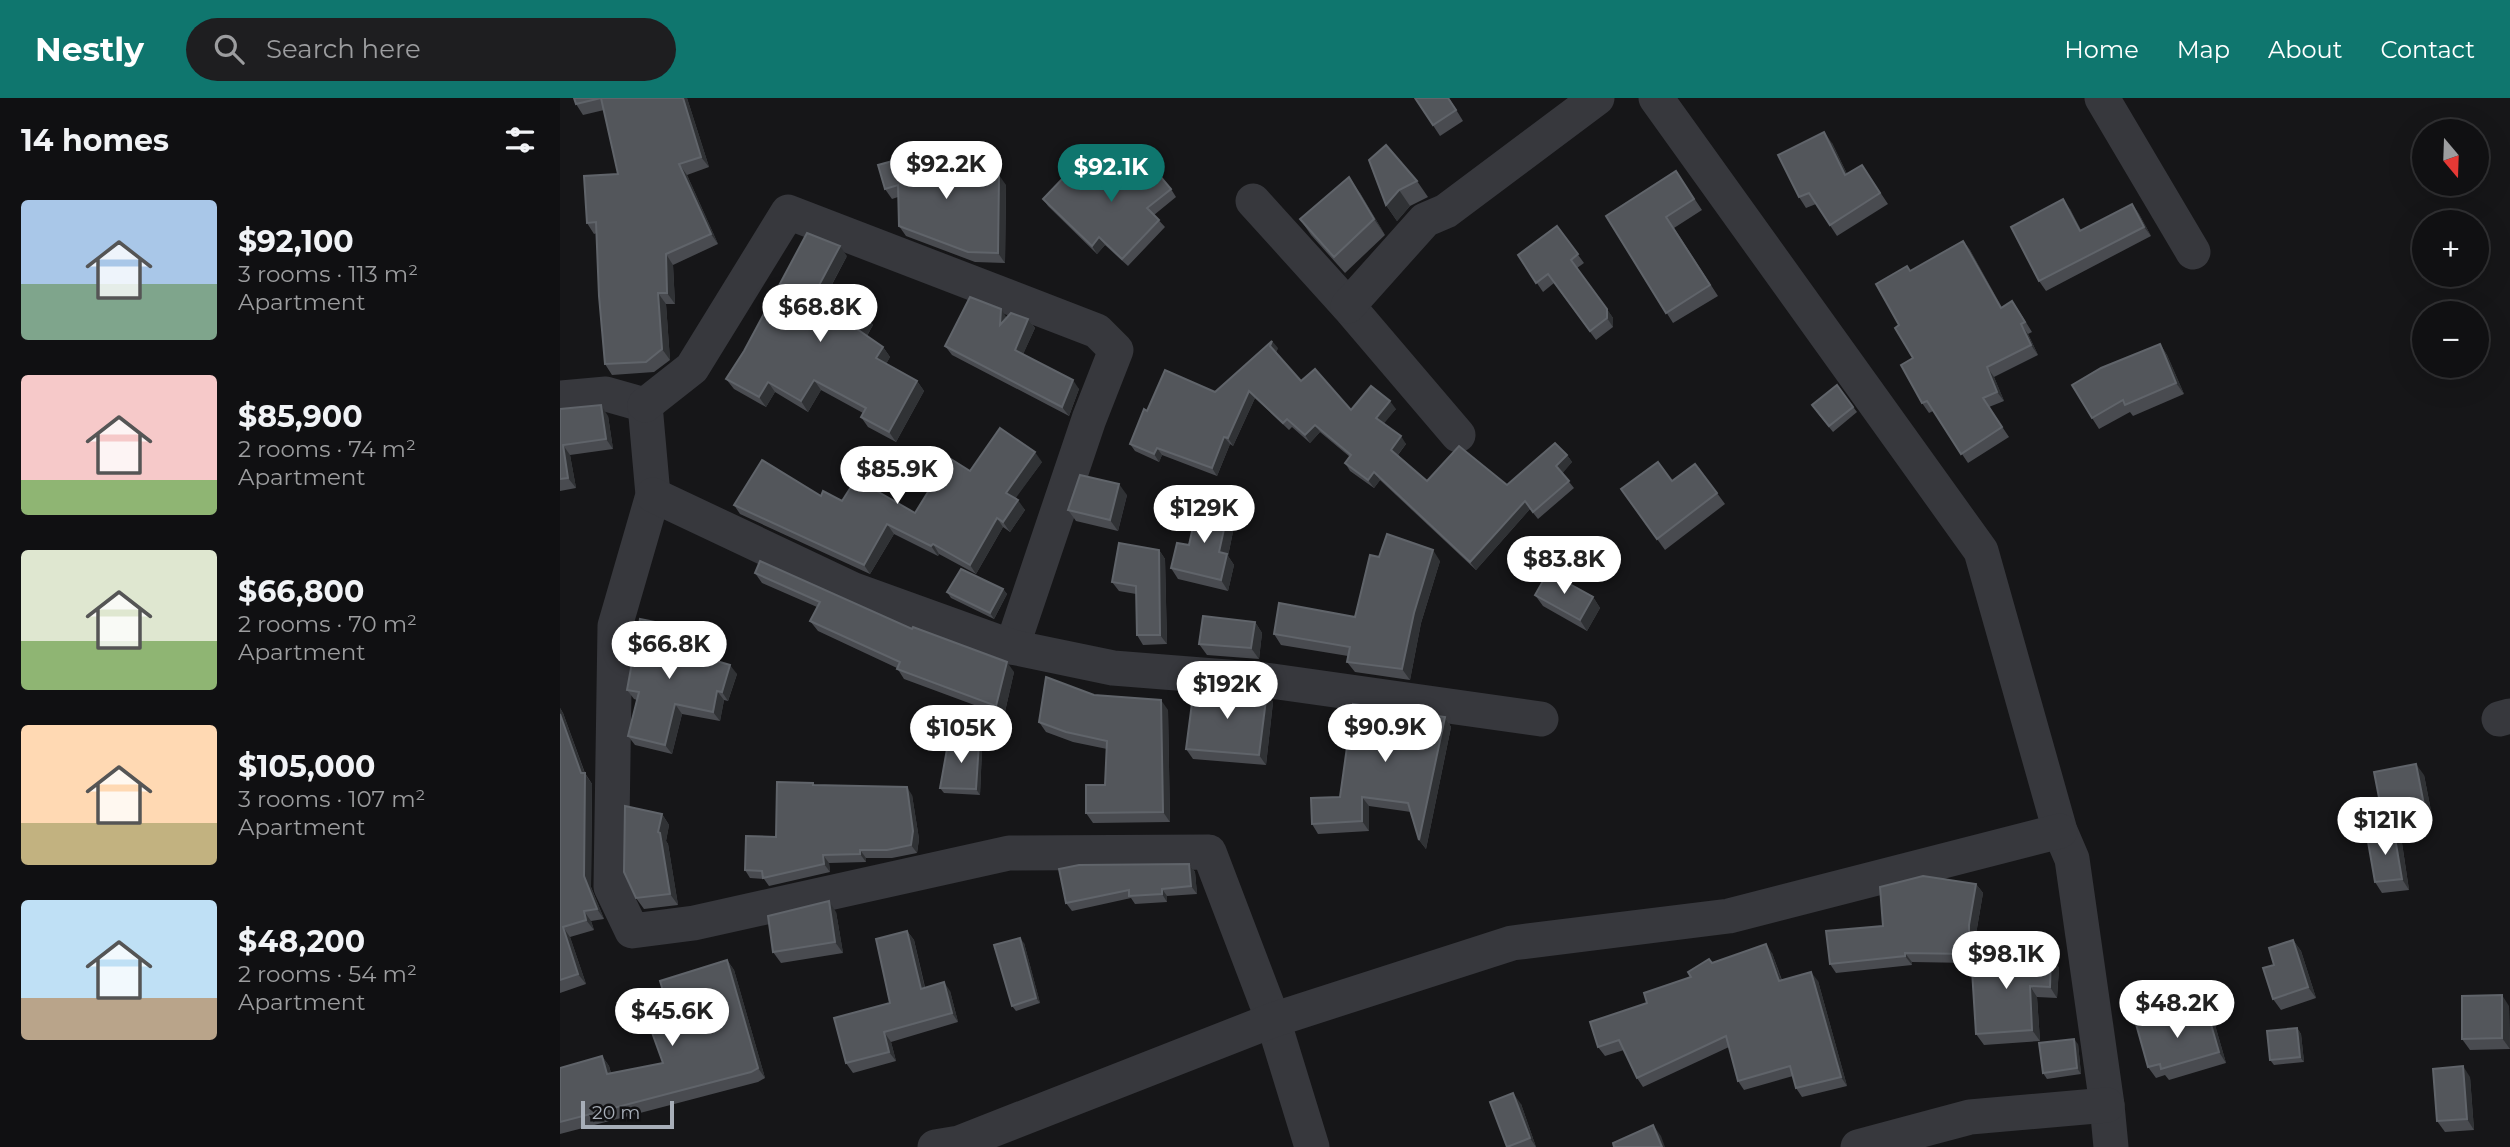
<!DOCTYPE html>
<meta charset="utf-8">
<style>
:root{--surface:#101012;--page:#1e1e20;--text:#f1f3f6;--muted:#9c9d9f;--line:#303032;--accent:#0f766e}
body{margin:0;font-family:Montserrat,sans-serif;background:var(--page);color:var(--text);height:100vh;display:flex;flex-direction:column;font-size:26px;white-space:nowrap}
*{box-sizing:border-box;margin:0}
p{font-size:23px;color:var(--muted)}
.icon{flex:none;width:38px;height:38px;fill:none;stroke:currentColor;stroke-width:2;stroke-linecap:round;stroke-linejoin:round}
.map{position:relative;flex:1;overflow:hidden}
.panel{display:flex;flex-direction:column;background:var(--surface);width:560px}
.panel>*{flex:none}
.needle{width:46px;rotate:161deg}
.controls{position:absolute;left:1852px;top:21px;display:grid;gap:14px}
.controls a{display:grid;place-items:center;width:77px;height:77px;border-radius:50%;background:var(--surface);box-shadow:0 7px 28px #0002,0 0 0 2px var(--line);font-size:35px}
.scale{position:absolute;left:21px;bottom:18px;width:93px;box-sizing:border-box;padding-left:7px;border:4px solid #a7aeb8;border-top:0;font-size:19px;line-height:24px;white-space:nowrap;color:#a7aeb8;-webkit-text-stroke:5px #111113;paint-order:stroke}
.price{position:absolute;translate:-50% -60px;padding:0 16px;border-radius:24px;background:#fff;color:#222;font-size:23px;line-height:46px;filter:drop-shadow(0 2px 4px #0008)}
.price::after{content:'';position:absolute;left:50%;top:42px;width:21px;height:16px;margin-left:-10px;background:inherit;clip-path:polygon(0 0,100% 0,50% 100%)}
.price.on{background:var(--accent);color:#fff}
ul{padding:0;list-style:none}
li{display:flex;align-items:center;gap:21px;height:175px;padding:0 21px}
li span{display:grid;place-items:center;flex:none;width:196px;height:140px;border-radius:7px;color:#555}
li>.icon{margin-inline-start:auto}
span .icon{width:84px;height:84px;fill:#fffc;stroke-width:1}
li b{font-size:30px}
h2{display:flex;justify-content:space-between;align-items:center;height:84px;padding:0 21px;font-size:30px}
header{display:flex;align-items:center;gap:42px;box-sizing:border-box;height:98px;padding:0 35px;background:var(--accent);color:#fff}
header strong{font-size:33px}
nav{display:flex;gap:38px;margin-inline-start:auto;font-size:24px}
.search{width:490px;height:63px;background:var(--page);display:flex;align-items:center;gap:18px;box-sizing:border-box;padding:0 24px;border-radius:38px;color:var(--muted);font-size:26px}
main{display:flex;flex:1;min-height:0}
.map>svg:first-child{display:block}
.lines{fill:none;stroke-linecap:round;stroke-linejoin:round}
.minor{stroke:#37383d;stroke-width:35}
.wall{fill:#494b50}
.shaded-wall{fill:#303235}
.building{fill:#53565b;stroke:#60646a;stroke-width:2}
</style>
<header>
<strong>Nestly</strong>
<div class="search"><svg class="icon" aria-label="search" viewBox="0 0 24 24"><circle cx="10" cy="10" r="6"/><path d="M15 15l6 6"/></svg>Search here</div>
<nav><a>Home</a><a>Map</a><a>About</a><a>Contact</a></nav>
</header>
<main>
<section class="panel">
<h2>14 homes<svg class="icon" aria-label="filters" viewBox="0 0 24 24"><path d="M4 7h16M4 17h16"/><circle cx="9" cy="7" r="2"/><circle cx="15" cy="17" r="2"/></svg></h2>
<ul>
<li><span style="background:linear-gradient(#a9c7e8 60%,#7fa58c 0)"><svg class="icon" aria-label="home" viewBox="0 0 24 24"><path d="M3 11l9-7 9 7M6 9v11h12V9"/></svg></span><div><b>$92,100</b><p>3 rooms · 113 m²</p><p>Apartment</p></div></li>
<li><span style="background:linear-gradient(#f6c9c9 75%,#8fb573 0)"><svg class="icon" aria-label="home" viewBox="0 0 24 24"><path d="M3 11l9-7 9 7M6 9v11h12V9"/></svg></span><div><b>$85,900</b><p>2 rooms · 74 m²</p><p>Apartment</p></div></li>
<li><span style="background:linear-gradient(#dfe7d0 65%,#8fb573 0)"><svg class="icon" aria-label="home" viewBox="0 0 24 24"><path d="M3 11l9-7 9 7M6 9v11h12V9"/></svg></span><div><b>$66,800</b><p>2 rooms · 70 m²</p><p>Apartment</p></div></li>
<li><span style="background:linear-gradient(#ffd9b3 70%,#c2b280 0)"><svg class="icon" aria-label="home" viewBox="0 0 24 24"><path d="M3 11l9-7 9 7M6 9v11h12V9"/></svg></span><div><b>$105,000</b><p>3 rooms · 107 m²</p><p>Apartment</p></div></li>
<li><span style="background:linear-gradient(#bfe0f5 70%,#b9a48a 0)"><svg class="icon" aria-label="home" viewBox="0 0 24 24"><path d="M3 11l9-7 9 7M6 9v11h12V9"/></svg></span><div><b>$48,200</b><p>2 rooms · 54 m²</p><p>Apartment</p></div></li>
</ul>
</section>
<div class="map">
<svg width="1950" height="1049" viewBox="0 0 1950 1049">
<rect width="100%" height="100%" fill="#161618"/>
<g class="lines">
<g class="minor">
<polyline points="1096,0 1421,453 1500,733 1512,761 1547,1007 1551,1049"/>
<polyline points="1542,0 1633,154"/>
<polyline points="693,103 788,208 898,337"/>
<polyline points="788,208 865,122 886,113 1037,0"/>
<polyline points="0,300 46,296 85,307"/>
<polyline points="85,307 93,397 55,528 51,789 72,833 134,825 449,755 649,754 713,922 752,1049"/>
<polyline points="85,307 132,270 228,114 537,233 556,252 529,321 452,549"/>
<polyline points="93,397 294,492 452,549 553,570 705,582 981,621"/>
<polyline points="1939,621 1950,618"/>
<polyline points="375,1049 399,1045 713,922 952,845 1169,818 1500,733"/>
<polyline points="1298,1049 1410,1019 1547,1007"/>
</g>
</g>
<g class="wall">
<polygon points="14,0 127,0 149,69 127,77 158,146 113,167 115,206 106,206 110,262 94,274 52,277 45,266 37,135 34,136 27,125 58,76 44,12 23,17 16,6"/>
<polygon points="855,0 889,0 903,23 880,38"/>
<polygon points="1272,45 1287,76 1302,67 1328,106 1277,138 1256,106 1246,110 1239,99"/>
<polygon points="398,57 403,76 446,87 445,165 415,164 346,138 339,128 338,99 332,101 325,91"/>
<polygon points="809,62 857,83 868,99 850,108 837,123 826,107"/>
<polygon points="566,73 611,91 616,99 594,117 605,129 568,168 545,147 537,156 488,108 483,101 516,87"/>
<polygon points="1116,73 1142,112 1114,130 1158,198 1113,225 1046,118"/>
<polygon points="800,95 825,137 785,175 751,137 740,121"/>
<polygon points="1572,106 1579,116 1591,138 1486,193 1479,183 1510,111 1521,133"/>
<polygon points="997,128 1024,165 1017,170 1053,220 1053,229 1036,242 994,185 983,194 958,157"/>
<polygon points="1403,143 1410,152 1442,210 1452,203 1459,213 1472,234 1468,236 1478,257 1434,279 1444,303 1429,309 1449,339 1408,365 1373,313 1369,315 1362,305 1353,260 1339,227 1350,173"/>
<polygon points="287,158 267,196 306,217 313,227 307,238 323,249 330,259 326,266 357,283 364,293 336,344 308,329 301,319 303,315 261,292 248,314 215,294 206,309 174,291 166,281"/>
<polygon points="447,219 468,221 475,230 463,256 519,291 509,318 392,257 385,248"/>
<polygon points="1600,246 1607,257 1624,296 1573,318 1570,314 1539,331 1532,320"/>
<polygon points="718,250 716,254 741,283 791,312 836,311 823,325 846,346 838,357 867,383 947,387 1007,357 1012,364 1002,375 1014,390 978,421 970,411 916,472 820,382 814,390 790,373 785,365 790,359 760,334 750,345 732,329 729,332 695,300 673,348 670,346 657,378 602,357 599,364 575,353 570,346 587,313 655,294"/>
<polygon points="1277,287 1297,314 1273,334 1256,313"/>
<polygon points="0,311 48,318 53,351 10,357 16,390 0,393"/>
<polygon points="482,364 455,400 465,412 450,434 443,429 416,476 379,456 378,458 334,436 310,476 180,416 174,407 261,398 355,415 410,373"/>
<polygon points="1112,383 1157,395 1165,406 1105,452 1061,391"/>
<polygon points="567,397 558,433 516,423 508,412"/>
<polygon points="675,424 668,458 674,467 668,493 618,481 611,470 629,447"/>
<polygon points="599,452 605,461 607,546 583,547 577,537 576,496 559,493 552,484"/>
<polygon points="819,459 880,463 861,525 850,582 795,574 787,564 788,558 721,547 714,536 795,519"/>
<polygon points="195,475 352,531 454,574 444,618 344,581 337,570 258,533 250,523 257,509 202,485"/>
<polygon points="443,491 447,496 434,521 391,500 387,494"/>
<polygon points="975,497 1033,499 1040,510 1027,533 983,508"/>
<polygon points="695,524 702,535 699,561 647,557 639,546"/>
<polygon points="127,538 124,553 177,576 168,603 164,602 160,623 122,616 112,656 75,647 68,638 77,602 74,601 67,592"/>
<polygon points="707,594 713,604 706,667 633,661 626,651 636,605"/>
<polygon points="534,597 608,612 610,724 533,725 526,715 545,687 547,651 513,644 486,634 479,624"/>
<polygon points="0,610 3,615 25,675 32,686 31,789 44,821 31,823 34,832 10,839 26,886 0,895"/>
<polygon points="885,619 891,629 866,751 859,742 851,714 809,708 809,733 758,736 752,726 780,699"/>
<polygon points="422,651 420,697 384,695 380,690"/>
<polygon points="1864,677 1873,723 1831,731 1823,720"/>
<polygon points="253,685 255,687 352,697 359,741 357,755 332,760 306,760 306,764 269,765 270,774 209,788 204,781 190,780 185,772 216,739"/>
<polygon points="102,716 109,727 106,743 108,746 118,807 84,811 76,800"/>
<polygon points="1842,745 1849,792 1822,795 1815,784"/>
<polygon points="629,766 635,774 637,796 607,798 607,804 575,806 571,800 512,813 506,805"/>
<polygon points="1416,786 1423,795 1416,836 1415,856 1491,859 1499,870 1497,900 1477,899 1480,943 1424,947 1416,936 1411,865 1352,864 1352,867 1276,875 1270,866 1323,828"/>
<polygon points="276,814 283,855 221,865 213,854"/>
<polygon points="347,833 354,842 365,889 390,893 398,924 331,944 336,963 293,975 286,965 330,905"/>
<polygon points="1733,842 1741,853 1756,900 1721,912 1713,901 1714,867"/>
<polygon points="464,845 480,905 456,913 452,908"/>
<polygon points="1212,855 1222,882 1258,883 1287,988 1242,999 1236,990 1233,978 1184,992 1178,983 1169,949 1083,989 1077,980 1064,952 1045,958 1038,949 1087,905 1152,865"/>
<polygon points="167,862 174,872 205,980 198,984 0,1036 0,970 42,958 49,968 51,975 103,965"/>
<polygon points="1949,908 1950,951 1910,952 1902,941"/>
<polygon points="1655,927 1666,965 1609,982 1605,977 1596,980 1588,969"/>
<polygon points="1737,930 1741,936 1744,964 1714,967 1710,962"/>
<polygon points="1518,946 1521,976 1487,981 1483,975"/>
<polygon points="1910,979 1914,1032 1885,1034 1877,1023"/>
<polygon points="961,1006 976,1049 947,1049"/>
</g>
<g class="shaded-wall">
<polygon points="123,0 127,0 149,69 141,59"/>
<polygon points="1264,34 1272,45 1293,88 1285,77"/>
<polygon points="391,47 398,57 406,86 399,76"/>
<polygon points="119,66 127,77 158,146 151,136"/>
<polygon points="439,77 446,87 445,165 438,155"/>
<polygon points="789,79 800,95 825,137 814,121"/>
<polygon points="839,92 850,108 837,123 826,107"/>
<polygon points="1503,101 1510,111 1527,143 1520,133"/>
<polygon points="1572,106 1579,116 1591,138 1584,129"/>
<polygon points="539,139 545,147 537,156 532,148"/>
<polygon points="1403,143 1410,152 1448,220 1441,210"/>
<polygon points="280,148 287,158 264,201 257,191"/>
<polygon points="106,156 113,167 115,206 107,195"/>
<polygon points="98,195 106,206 110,262 102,251"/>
<polygon points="441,211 447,220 440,227"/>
<polygon points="1047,211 1053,220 1053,229 1047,220"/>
<polygon points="306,217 313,227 305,241 297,231"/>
<polygon points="468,221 475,230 461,261 455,252"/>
<polygon points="1461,226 1468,236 1478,257 1471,247"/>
<polygon points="712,243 718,250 715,256 710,248"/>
<polygon points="1600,246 1607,257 1624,296 1616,285"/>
<polygon points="323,249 330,259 323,271 316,260"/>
<polygon points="1427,269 1434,279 1444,303 1437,294"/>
<polygon points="254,282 261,292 248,314 241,303"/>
<polygon points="513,282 519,291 509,318 502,309"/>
<polygon points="357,283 364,293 336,344 329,334"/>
<polygon points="208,284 215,294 206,309 199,299"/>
<polygon points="689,293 695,300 673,348 668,340"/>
<polygon points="830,303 836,311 822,328 816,320"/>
<polygon points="41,307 48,318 53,351 46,341"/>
<polygon points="755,327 760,334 750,345 745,337"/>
<polygon points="841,338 846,346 836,359 831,352"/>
<polygon points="664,339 670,346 657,378 652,370"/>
<polygon points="3,347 10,357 16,390 8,380"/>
<polygon points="597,350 602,357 599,364 594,356"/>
<polygon points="475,354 482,364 453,404 446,395"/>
<polygon points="1007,357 1012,364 1002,376 996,368"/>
<polygon points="814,374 820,382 814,390 808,382"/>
<polygon points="559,386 567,397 558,433 550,422"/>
<polygon points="458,402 465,412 450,434 443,424"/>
<polygon points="965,403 970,411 916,472 910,464"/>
<polygon points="668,413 675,424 668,458 674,467 668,493 661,482 659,454"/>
<polygon points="437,420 443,429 416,476 410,467"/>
<polygon points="327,426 334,436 310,476 304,467"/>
<polygon points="373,446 379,456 378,458 371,448"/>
<polygon points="599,452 605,461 607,546 600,537"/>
<polygon points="873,452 880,463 861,525 850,582 842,571 854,515"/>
<polygon points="443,491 447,496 434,521 430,515"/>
<polygon points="1033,499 1040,510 1027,533 1020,522"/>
<polygon points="695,524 702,535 699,561 691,550"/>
<polygon points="120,529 127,538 122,560 116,551"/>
<polygon points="447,564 454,574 444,618 436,608"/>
<polygon points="170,567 177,576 168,603 162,594"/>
<polygon points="157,593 164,602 160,623 153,614"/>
<polygon points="707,594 713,604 706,667 699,657"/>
<polygon points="601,602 608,612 610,724 603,714"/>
<polygon points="115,606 122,616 112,656 105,647"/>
<polygon points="0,610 3,615 25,676 32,686 31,789 44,821 37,811 24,778 21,675 0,616"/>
<polygon points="885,619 891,629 866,751 859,742"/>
<polygon points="419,645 422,651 420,697 416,691"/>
<polygon points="1856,666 1864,677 1873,723 1865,712"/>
<polygon points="347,689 352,697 359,741 357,755 351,747"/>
<polygon points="802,699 809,708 809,733 802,723"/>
<polygon points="102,716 109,727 106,743 108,746 118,807 110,796 98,734"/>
<polygon points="1834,734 1842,745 1849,792 1842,781"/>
<polygon points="300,752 306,760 306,764 300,756"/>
<polygon points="263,757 269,765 270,774 264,766"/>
<polygon points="629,766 635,774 637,796 631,788"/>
<polygon points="1416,786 1423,795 1416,836 1415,865 1409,856 1409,827"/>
<polygon points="602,791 607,798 607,804 602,796"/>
<polygon points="269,803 276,814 283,855 275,844"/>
<polygon points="24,813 31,823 34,832 26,822"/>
<polygon points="3,829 10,839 26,886 18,876"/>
<polygon points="347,833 354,842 367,900 361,891"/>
<polygon points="460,840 464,845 480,905 476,900"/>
<polygon points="1733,842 1741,853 1756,900 1748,889"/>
<polygon points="1206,846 1212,855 1225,892 1219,883"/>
<polygon points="1345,855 1352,864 1352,867 1345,858"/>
<polygon points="1491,859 1499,870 1497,900 1490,889"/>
<polygon points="167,862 174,872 205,980 198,970"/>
<polygon points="1251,874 1258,883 1287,988 1281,979"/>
<polygon points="384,884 390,893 398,924 392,915"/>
<polygon points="1470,888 1477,899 1480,943 1472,932"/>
<polygon points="1942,897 1949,908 1950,951 1942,940"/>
<polygon points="1648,916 1655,927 1666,965 1659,954"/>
<polygon points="1737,930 1741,936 1744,964 1740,959"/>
<polygon points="324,934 331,944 336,963 329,954"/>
<polygon points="1514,941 1518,946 1521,976 1517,970"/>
<polygon points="42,958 49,968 54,986 47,976"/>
<polygon points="1903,968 1910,979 1914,1032 1907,1021"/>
<polygon points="953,995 961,1006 976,1049 970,1040"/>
<polygon points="1093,1027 1101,1038 1105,1049 1102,1049"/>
</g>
<g class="building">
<polygon points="14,0 41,0 16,6"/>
<polygon points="41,0 123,0 141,59 119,66 151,136 106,156 107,195 98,195 102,251 86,264 45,266 39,198 36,124 27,125 24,78 58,76"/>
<polygon points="855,0 888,0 896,12 873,27"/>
<polygon points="1264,34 1285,77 1302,67 1320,95 1270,127 1249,95 1239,99 1218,57"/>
<polygon points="391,47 399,76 439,77 438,155 408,154 339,128 338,87 325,91 318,67"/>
<polygon points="826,47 857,83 839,92 826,107 809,62"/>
<polygon points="554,57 566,73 584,59 611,91 587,110 599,122 562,161 539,139 532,148 483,101 506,77 516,87"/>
<polygon points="1116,73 1134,101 1106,119 1150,187 1106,215 1046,118"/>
<polygon points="789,79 814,121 774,159 740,121"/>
<polygon points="1503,101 1520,133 1572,106 1584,129 1479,183 1451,129"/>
<polygon points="997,128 1018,156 1011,162 1047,211 1047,220 1030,233 988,176 976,185 958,157"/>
<polygon points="247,135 280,148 257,191 306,217 297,231 323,249 316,260 357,283 329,334 301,319 306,310 254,282 241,303 208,284 199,299 166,281 184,253"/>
<polygon points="1403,143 1441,210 1452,203 1465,224 1461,226 1471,247 1427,269 1437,294 1423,300 1442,329 1401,356 1367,303 1362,305 1341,267 1353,260 1335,230 1339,227 1316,186 1347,168 1350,173"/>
<polygon points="410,199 441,211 440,227 451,215 468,221 455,252 513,282 502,309 385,248"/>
<polygon points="712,243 710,248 741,283 755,271 791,312 811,288 830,303 816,320 841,338 831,352 867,383 899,348 947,387 995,345 1007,357 996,368 1009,383 973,414 965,403 910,464 814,374 808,382 785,365 791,357 755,327 745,337 727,321 723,325 689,293 668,340 664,339 652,370 597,350 594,356 570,346 584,311 587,313 605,272 655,294"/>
<polygon points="1600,246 1616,285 1565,307 1563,302 1532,320 1512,287 1541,270"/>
<polygon points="1277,287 1293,309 1269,328 1252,307"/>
<polygon points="41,307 46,341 3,347 8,380 0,381 0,311"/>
<polygon points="440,330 475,354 446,395 458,402 443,424 437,420 410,467 373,446 371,448 327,426 304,467 174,407 202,362 261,398 263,393 282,403 296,381 355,415 389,360 410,373"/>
<polygon points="1098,364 1112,383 1135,366 1157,395 1097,441 1061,391"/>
<polygon points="520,377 559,386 550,422 508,412"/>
<polygon points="638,406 668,413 659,454 667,456 661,482 611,470 617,445 629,447"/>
<polygon points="827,436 873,452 854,515 842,571 787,564 790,549 714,536 719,505 795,519 810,457 819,459"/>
<polygon points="559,445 599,452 600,537 577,537 576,488 552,484"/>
<polygon points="200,463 352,531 353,529 447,564 436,608 337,571 340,564 250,523 260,504 195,475"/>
<polygon points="401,471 443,491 430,515 387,494"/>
<polygon points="988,474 1033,499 1020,522 975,497"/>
<polygon points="643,518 695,524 691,550 639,546"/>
<polygon points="80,521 120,529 116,551 170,567 162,594 157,593 153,614 115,606 105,647 68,638 79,594 67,592"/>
<polygon points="486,579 534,597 601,602 603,714 526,715 526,687 545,687 547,643 506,634 479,624"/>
<polygon points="638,588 707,594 699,657 626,651 632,605 636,605"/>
<polygon points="793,606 885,619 859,742 848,705 802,699 802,723 752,726 751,700 780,699"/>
<polygon points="0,616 21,675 25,675 24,778 37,811 24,813 26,822 3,829 18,876 0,882"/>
<polygon points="389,640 419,645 416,691 380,690"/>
<polygon points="1856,666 1865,712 1823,720 1814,674"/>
<polygon points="217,684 253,685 253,687 347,689 353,733 351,747 327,752 300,752 300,756 263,757 264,766 203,780 202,773 185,772 186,738 216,739"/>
<polygon points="65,708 102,716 98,734 100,735 110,796 76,800 64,774"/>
<polygon points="1834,734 1842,781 1815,784 1807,738"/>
<polygon points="629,766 631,788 602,791 602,796 569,798 569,792 506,805 499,771 519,767"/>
<polygon points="1363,778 1416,786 1409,827 1409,856 1345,855 1345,858 1270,866 1266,833 1323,828 1320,789"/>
<polygon points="269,803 275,844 213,854 208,818"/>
<polygon points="347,833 361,891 384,884 392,915 324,934 329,954 286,965 274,920 330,905 316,841"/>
<polygon points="460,840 476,900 452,908 434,847"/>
<polygon points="1733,842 1748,889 1713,901 1703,870 1714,867 1709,850"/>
<polygon points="1206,846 1219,883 1251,874 1281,979 1236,990 1230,968 1178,983 1166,938 1077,980 1059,942 1038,949 1030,924 1087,905 1084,895 1131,879 1128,874 1149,861 1152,865"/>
<polygon points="1411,856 1491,859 1490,889 1470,888 1472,932 1416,936"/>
<polygon points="167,862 198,970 191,974 0,1024 0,970 42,958 47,976 103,965 90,929 112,922 100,883"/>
<polygon points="1942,897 1942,940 1902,941 1902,898"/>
<polygon points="1648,916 1659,954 1601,971 1600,966 1588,969 1576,926"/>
<polygon points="1737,930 1740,959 1710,962 1707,933"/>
<polygon points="1514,941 1517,970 1483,975 1479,945"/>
<polygon points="1903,968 1907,1021 1877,1023 1873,971"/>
<polygon points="953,995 970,1040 947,1049 930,1004"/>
<polygon points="1093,1027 1102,1049 1054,1049 1053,1045"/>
</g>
</svg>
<div class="controls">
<a><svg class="needle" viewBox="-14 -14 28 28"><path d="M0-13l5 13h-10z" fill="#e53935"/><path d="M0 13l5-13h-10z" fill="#9c9d9f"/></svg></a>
<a>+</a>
<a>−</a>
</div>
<div class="scale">20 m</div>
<b class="price" style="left:386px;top:103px">$92.2K</b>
<b class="price on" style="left:551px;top:106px">$92.1K</b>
<b class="price" style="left:260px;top:246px">$68.8K</b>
<b class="price" style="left:337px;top:408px">$85.9K</b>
<b class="price" style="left:644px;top:447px">$129K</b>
<b class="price" style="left:1004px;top:498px">$83.8K</b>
<b class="price" style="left:109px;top:583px">$66.8K</b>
<b class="price" style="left:667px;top:623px">$192K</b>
<b class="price" style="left:825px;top:666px">$90.9K</b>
<b class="price" style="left:401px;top:667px">$105K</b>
<b class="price" style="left:1825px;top:759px">$121K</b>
<b class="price" style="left:1446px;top:893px">$98.1K</b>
<b class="price" style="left:1617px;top:942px">$48.2K</b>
<b class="price" style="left:112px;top:950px">$45.6K</b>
</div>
</main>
